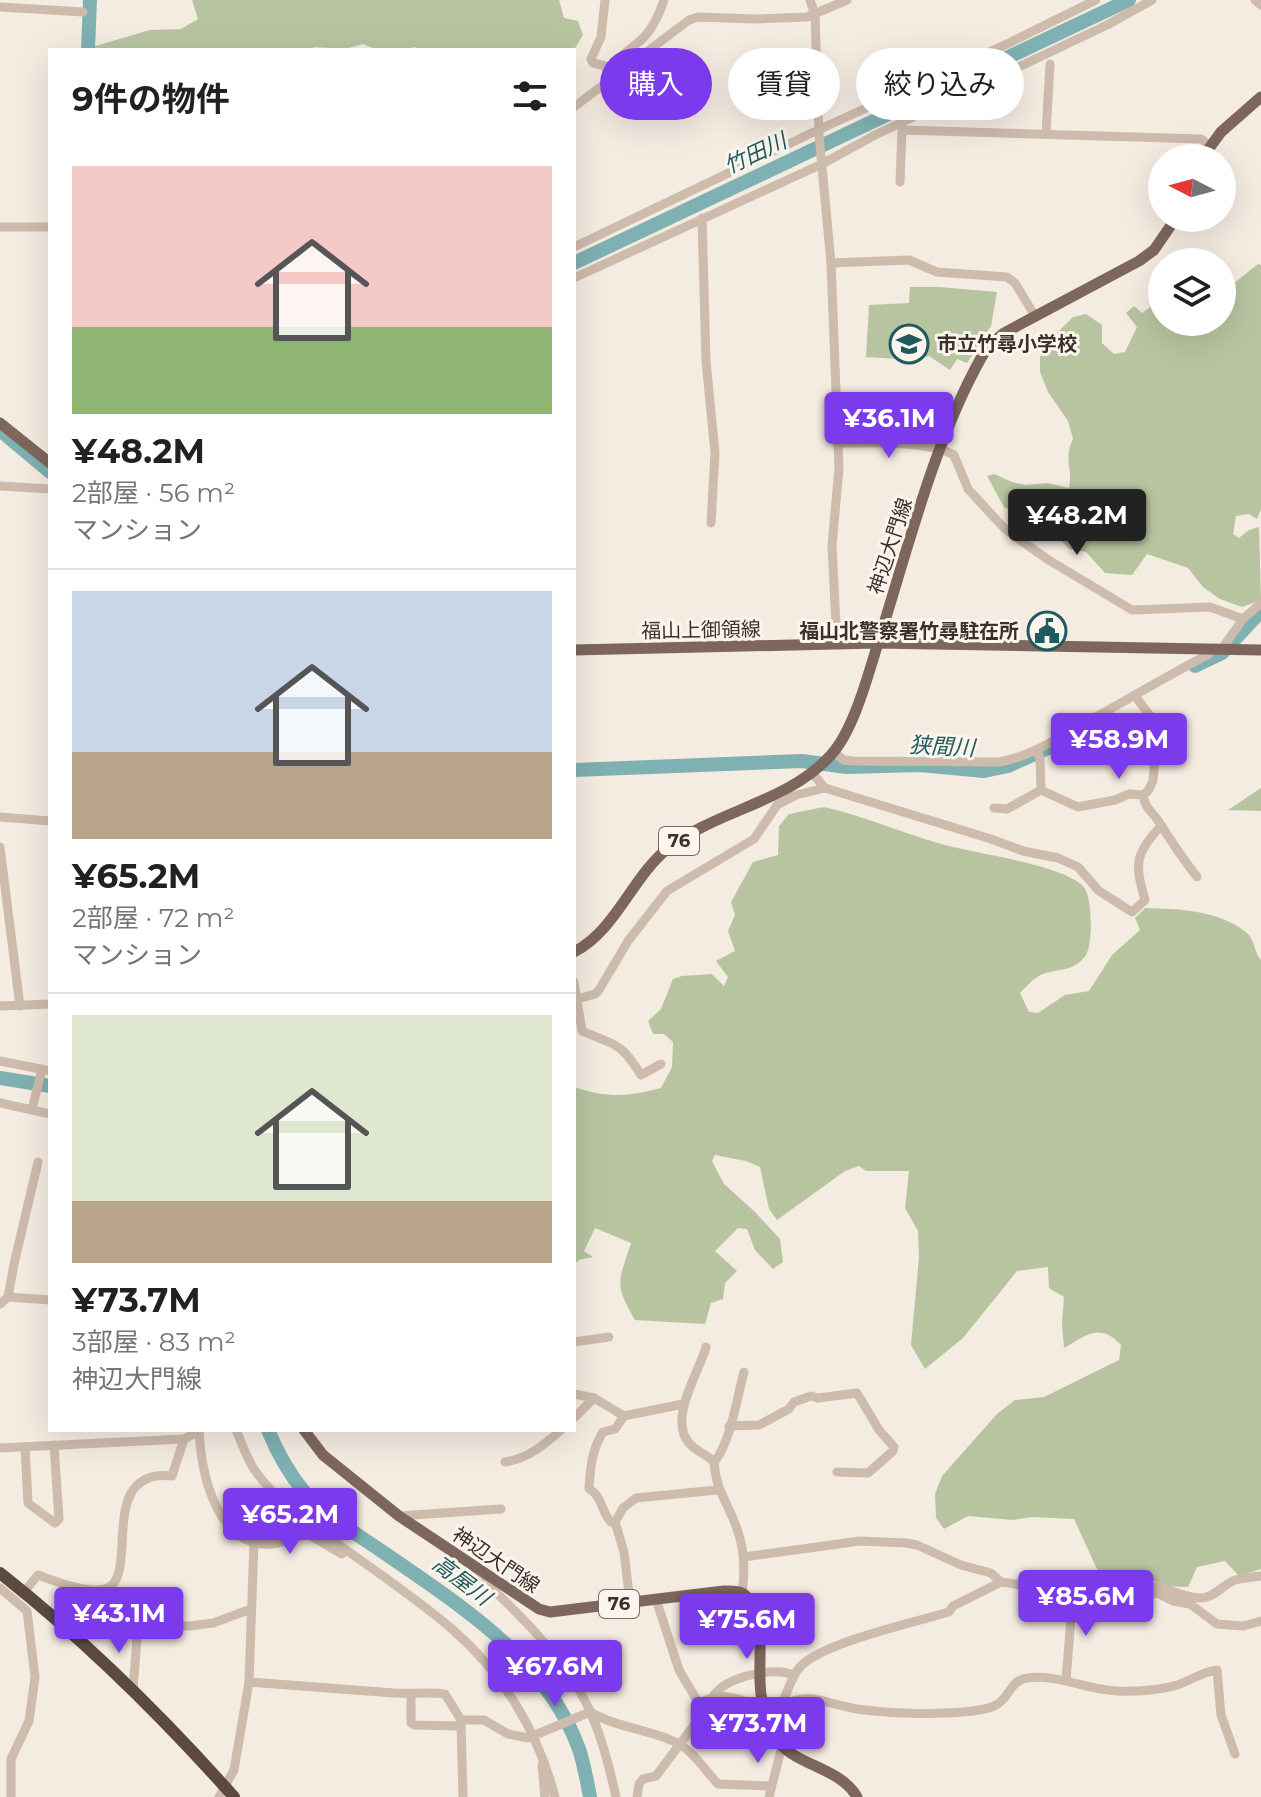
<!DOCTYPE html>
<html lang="ja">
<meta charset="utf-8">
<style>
:root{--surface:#fff;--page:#f6f6f6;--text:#202124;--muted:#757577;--line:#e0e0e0;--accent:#7c3aed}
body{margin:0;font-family:Montserrat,"Noto Sans JP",sans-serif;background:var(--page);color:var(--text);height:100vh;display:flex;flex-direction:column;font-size:30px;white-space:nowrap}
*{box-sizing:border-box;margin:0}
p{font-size:26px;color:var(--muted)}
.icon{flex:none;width:44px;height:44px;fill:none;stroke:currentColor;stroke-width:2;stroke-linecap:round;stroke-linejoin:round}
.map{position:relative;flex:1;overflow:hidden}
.side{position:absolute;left:48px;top:48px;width:528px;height:1384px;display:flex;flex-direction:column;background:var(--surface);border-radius:0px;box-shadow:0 8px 32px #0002}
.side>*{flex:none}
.banner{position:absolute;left:600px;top:48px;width:540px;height:72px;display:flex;gap:16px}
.needle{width:52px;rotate:276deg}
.buttons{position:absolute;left:1148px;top:144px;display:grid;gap:16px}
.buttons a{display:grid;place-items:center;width:88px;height:88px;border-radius:50%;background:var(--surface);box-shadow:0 8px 32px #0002;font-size:40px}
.price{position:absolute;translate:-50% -68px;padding:0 18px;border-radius:8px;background:var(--accent);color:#fff;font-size:26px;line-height:52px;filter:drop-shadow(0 2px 4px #0008)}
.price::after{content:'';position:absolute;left:50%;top:48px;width:24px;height:18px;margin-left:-12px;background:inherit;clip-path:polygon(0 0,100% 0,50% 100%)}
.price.active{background:#222;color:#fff}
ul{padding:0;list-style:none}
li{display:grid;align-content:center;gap:16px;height:424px;padding:0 24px}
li+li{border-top:2px solid var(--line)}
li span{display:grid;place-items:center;height:248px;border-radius:0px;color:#555}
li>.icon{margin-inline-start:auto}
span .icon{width:144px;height:144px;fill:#fffc;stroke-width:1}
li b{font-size:34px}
h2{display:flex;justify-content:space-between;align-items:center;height:96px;padding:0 24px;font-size:34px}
.chip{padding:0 28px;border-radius:36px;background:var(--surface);box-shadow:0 8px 32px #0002;font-size:28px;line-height:72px}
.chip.active{background:var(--accent);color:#fff}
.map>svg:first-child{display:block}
.green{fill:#b8c4a0}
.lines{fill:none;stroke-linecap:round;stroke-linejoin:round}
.river{stroke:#7fb0b2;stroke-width:14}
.minor{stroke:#cdbbac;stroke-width:9}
.major{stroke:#7d675c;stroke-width:11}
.highway{stroke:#5c4a42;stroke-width:12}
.labels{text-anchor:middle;stroke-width:6;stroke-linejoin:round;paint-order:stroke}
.shield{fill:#fbf5ee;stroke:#756b66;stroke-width:2}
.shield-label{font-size:18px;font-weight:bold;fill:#3b302b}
.poi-label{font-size:20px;font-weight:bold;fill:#3b302b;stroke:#fbf5ee;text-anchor:start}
.street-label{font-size:20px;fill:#3b302b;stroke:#fbf5ee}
.water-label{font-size:22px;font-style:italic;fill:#1f5a5e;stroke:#fbf5ee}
</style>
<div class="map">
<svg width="1261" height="1797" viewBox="0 0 1261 1797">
<rect width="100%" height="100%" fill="#f4ebe1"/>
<g class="green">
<path d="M192 0H559L564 18 578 21 583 35 574 50H418L415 47C398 53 379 52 363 44L345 49 314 47 310 50H92V47L150 30 181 29 198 19Z"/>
<path d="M1258 264 1261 265V509L1257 519 1249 514 1236 516 1233 534 1239 538 1249 530 1259 527 1261 600 1242 607 1220 599 1203 587 1188 568 1147 554 1132 575 1105 573 1086 552 1070 549 1046 527 1004 507 987 476 994 474 1012 482 1025 485 1048 483 1069 488C1073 467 1063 461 1073 439L1068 421 1048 392 1040 372V357L1051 333 1056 334 1073 317 1086 314 1102 325V343L1114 354 1125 352 1137 327 1126 313 1134 306 1142 313 1162 299V322H1222V293Z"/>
<polygon points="910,287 939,287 997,292 991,326 967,363 957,359 950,370 929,356 914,360 866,357 869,305 909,303"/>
<polygon points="1261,788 1261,811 1228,810"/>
<path d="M824 807C864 816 902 833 941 844 976 854 1056 863 1082 885 1093 894 1093 943 1086 955 1074 972 1060 968 1043 974 1034 977 1026 987 1020 993L1029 1012 1038 1013 1065 995 1089 991 1112 955 1140 930 1135 918 1145 908C1179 909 1219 910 1247 933 1255 940 1254 953 1261 960V1569L1239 1576 1225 1561 1197 1567 1188 1587 1165 1586 1148 1579 1127 1585 1097 1569 1074 1519 1032 1517 1013 1520 968 1516 944 1529 936 1518 935 1494 942 1476 997 1414 1015 1400 1044 1397 1119 1360 1121 1345C1100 1322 1086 1335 1064 1348L1062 1324 1064 1297 1049 1288 1048 1267 1017 1271 963 1338 925 1369 911 1345 919 1257 918 1231 905 1208 909 1171H866L859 1166 845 1171 777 1220 769 1209 760 1167 746 1161 715 1155 712 1161 724 1184 754 1211 780 1239 783 1262 773 1269 755 1250 747 1229 738 1228 715 1251 737 1271 725 1283 723 1299 711 1303 705 1324 635 1320C613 1282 619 1282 631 1243L595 1228 584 1251 593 1257 579 1260 574 1265V1087C608 1098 626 1097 661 1088L672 1067 673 1042 664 1034H653L648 1021 661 1009 673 979 682 976 712 974 724 986 728 977 716 961 735 951 728 931 735 915 731 902 753 862 778 855 779 826 789 814Z"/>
</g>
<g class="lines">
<g class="river">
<polyline points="88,50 90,0"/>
<polyline points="574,263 1129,0"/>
<polyline points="0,430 50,472"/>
<polyline points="1195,666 1222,653 1261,611"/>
<polyline points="574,770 802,761 847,767 920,765 984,771 1008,766 1048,748"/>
<polyline points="0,1078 50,1086"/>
<path d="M268 1430C277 1452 290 1475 305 1493 322 1513 361 1537 383 1552 459 1605 546 1658 579 1749 584 1764 587 1781 590 1797"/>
</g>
<g class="minor">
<polyline points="605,0 601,37 591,59 593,63 610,67"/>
<polyline points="810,0 815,15 819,135 831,263 839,468 832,546 837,645"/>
<polyline points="1255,0 1261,5"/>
<polyline points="0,7 83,12"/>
<path d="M609 81C605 61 634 49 645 36 654 26 660 12 664 0"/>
<polyline points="574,107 689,20 698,17 755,19 807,17 847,0"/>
<polyline points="1046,133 1050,64"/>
<polyline points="900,182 902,130 1201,139 1209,145"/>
<polyline points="702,218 706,361 715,453 711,523"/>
<polyline points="0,227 50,227"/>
<polyline points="574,247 818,130 1009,43 1096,0"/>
<polyline points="831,263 909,260 937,272 1007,277 1015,283 1035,316"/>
<polyline points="574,278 822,164 875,135 1107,25 1152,0"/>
<path d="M837 443C868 443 927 440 954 455L968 489 1005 529 1047 559 1132 610 1210 607 1243 619"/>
<polyline points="0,486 50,489"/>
<polyline points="1221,650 1243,619 1261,603"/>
<polyline points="1036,750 1040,758 1041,790 1078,807 1115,800 1129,794 1143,795 1148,791 1153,781 1157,735 1154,721 1135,696"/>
<path d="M834 753 844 760 853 761 999 762C1028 757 1053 741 1078 727 1122 703 1165 677 1209 654L1210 650"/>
<path d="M812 773 825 788 991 839 1023 851 1058 858 1078 867 1099 891 1132 912 1145 900C1135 865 1134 854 1161 826"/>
<path d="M1143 795C1145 809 1152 811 1159 822 1171 841 1183 859 1197 877"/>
<polyline points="994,808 1007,809 1041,790"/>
<polyline points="0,817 50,821"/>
<polyline points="0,847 20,1006"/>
<path d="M574 982 582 1031C616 1046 620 1041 641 1075L661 1064"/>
<polyline points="574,1000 595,994 599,990 628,941 667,891 754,839 777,805 796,795 825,788"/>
<polyline points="0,1006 50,1004"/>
<polyline points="0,1061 50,1071"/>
<polyline points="0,1103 50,1114"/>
<polyline points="32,1109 42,1069"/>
<polyline points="8,1297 14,1264 38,1162"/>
<polyline points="0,1304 8,1297 50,1300"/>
<polyline points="574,1342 609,1337"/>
<path d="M706 1347C699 1373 668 1418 689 1443 695 1451 707 1454 714 1462 716 1492 728 1502 737 1529 745 1550 745 1572 742 1593"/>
<polyline points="574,1394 594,1398 624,1416 683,1404"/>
<polyline points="574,1418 594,1398"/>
<polyline points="729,1426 759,1425 789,1409 794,1402 811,1396 818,1398 857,1393 879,1430 894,1447 893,1451 868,1473 837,1472"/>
<path d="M199 1430C201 1472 216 1548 272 1544 284 1543 296 1536 308 1534L342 1554"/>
<path d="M236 1430C242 1443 246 1457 254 1469 273 1497 294 1511 320 1531 363 1563 410 1593 452 1629 503 1673 538 1732 555 1797"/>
<polyline points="25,1447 28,1503 55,1523 59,1519 54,1445"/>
<polyline points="0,1448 184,1439 199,1431"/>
<path d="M505 1462C527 1459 544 1445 561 1430"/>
<path d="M714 1462C731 1442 737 1397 744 1372"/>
<polyline points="399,1516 501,1509"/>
<path d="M615 1522H611C601 1512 602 1495 589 1489 590 1469 592 1449 603 1432L615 1429 624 1416"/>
<polyline points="744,1557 860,1541 906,1543 917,1545 961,1565 991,1573 1001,1582 1086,1594 1113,1591 1145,1595 1157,1593 1173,1601 1190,1604 1217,1624 1243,1626 1261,1621"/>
<path d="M474 1569 480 1577C520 1615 565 1658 589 1709 601 1735 610 1769 616 1797"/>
<polyline points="0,1588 27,1611 35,1677 29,1721 11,1759 11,1797"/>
<polyline points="103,1590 104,1596 122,1619 133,1625 190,1626 213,1623 251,1609"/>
<path d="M24 1592 38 1575C55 1581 87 1594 105 1589 142 1579 94 1468 172 1476L184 1439"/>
<path d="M1137 1593 1140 1588C1164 1582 1177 1598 1202 1598 1216 1597 1223 1584 1235 1580 1243 1578 1253 1577 1261 1576"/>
<polyline points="630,1602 624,1552 615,1522 623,1508 636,1498 717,1490"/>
<polyline points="1066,1680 1073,1593"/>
<path d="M249 1682C298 1686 346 1689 394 1693 411 1694 428 1692 445 1694L461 1720H484L508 1734 528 1738 590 1712C616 1727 646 1729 673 1741 692 1749 704 1769 718 1784L770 1786"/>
<polyline points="133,1689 138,1625"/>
<polyline points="411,1694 411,1723 414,1725 460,1726"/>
<path d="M714 1695C728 1676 773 1667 794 1675"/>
<path d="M700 1703C725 1689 741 1701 765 1708"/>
<path d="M781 1705C787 1694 792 1675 800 1667 821 1643 915 1622 949 1612L953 1606 1001 1582"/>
<path d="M769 1721C796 1684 821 1703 857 1709 873 1711 890 1713 906 1713 925 1714 980 1714 996 1705 1010 1698 1010 1680 1027 1678 1059 1674 1086 1690 1117 1691 1135 1692 1160 1690 1177 1685 1192 1680 1202 1672 1217 1670L1221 1715 1235 1754"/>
<polyline points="461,1723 463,1797"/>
<polyline points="542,1765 545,1797"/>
<polyline points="219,1797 234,1770 249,1682 254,1542"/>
<polyline points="637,1797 639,1784 643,1779 656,1776 698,1720 701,1707 679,1670 656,1599"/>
<polyline points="769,1797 782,1746"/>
</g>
<g class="major">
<polyline points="1202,158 1221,132 1261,97"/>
<polyline points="0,423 50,463"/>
<polyline points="574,650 877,643 1261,650"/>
<path d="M574 952C616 930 631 879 667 849 716 810 787 803 830 756 856 729 871 663 883 627 911 537 935 441 981 358L989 346 1004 333 1139 261 1154 250 1176 218"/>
<path d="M304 1430 323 1455 399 1516 539 1609 550 1612 724 1591C732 1591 741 1590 747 1597 769 1619 755 1673 762 1700 766 1713 771 1735 781 1745 801 1766 841 1769 857 1797"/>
</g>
<path class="highway" d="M0 1573C85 1640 162 1716 234 1797"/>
</g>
<defs>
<g id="school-ring" transform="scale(2)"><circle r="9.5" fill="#fbf5ee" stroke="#1f5a5e" stroke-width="1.5"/><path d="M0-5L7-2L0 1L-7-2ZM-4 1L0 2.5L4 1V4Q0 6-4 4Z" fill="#1f5a5e"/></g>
<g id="civic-ring" transform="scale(2)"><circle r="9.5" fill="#fbf5ee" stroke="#1f5a5e" stroke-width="1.5"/><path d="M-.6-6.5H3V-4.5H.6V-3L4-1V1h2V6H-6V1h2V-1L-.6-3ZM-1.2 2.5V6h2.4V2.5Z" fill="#1f5a5e"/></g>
</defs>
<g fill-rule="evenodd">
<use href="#school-ring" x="909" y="344"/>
<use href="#civic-ring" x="1047" y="631"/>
</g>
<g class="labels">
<g class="shield">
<rect x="659" y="827" width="40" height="28" rx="6"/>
<rect x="599" y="1590" width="40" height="28" rx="6"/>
</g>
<g class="shield-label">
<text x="679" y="847">76</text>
<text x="619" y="1610">76</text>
</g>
<g class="poi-label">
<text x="937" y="351">市立竹尋小学校</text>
<text x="1019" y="638" text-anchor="end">福山北警察署竹尋駐在所</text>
</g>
<g class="street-label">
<text transform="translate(890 546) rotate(-72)" y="7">神辺大門線</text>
<text transform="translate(701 630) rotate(-1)" y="7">福山上御領線</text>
<text transform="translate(496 1560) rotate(34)" y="7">神辺大門線</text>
</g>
<g class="water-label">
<text transform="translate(755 153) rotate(-25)" y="8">竹田川</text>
<text transform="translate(942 746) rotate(3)" y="8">狭間川</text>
<text transform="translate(462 1580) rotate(37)" y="8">高屋川</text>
</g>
</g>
</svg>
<div class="buttons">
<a><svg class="needle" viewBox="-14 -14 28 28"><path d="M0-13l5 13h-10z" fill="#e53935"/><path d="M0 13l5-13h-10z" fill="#757577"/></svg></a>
<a><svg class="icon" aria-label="layers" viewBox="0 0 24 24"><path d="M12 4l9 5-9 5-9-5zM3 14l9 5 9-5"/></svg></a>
</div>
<b class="price" style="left:889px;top:460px">¥36.1M</b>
<b class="price active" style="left:1077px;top:557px">¥48.2M</b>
<b class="price" style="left:1119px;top:781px">¥58.9M</b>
<b class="price" style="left:290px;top:1556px">¥65.2M</b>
<b class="price" style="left:1086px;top:1638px">¥85.6M</b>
<b class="price" style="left:119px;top:1655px">¥43.1M</b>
<b class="price" style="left:747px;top:1661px">¥75.6M</b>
<b class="price" style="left:555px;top:1708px">¥67.6M</b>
<b class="price" style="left:758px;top:1765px">¥73.7M</b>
<div class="banner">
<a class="chip active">購入</a>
<a class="chip">賃貸</a>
<a class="chip">絞り込み</a>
</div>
<section class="side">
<h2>9件の物件<svg class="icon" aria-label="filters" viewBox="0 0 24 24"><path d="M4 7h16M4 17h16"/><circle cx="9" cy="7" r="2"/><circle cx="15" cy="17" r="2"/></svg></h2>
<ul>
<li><span style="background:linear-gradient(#f6c9c9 65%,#8fb573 0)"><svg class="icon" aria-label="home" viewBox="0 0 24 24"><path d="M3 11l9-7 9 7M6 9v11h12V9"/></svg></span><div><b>¥48.2M</b><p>2部屋 · 56 m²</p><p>マンション</p></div></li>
<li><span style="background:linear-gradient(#c9d6e8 65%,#b9a48a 0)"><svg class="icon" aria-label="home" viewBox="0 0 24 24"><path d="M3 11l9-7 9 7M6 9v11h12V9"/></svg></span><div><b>¥65.2M</b><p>2部屋 · 72 m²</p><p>マンション</p></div></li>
<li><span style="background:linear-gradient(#dfe7d0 75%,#b9a48a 0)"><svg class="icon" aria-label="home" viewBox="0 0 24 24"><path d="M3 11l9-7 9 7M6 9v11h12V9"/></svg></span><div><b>¥73.7M</b><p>3部屋 · 83 m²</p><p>神辺大門線</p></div></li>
</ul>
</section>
</div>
